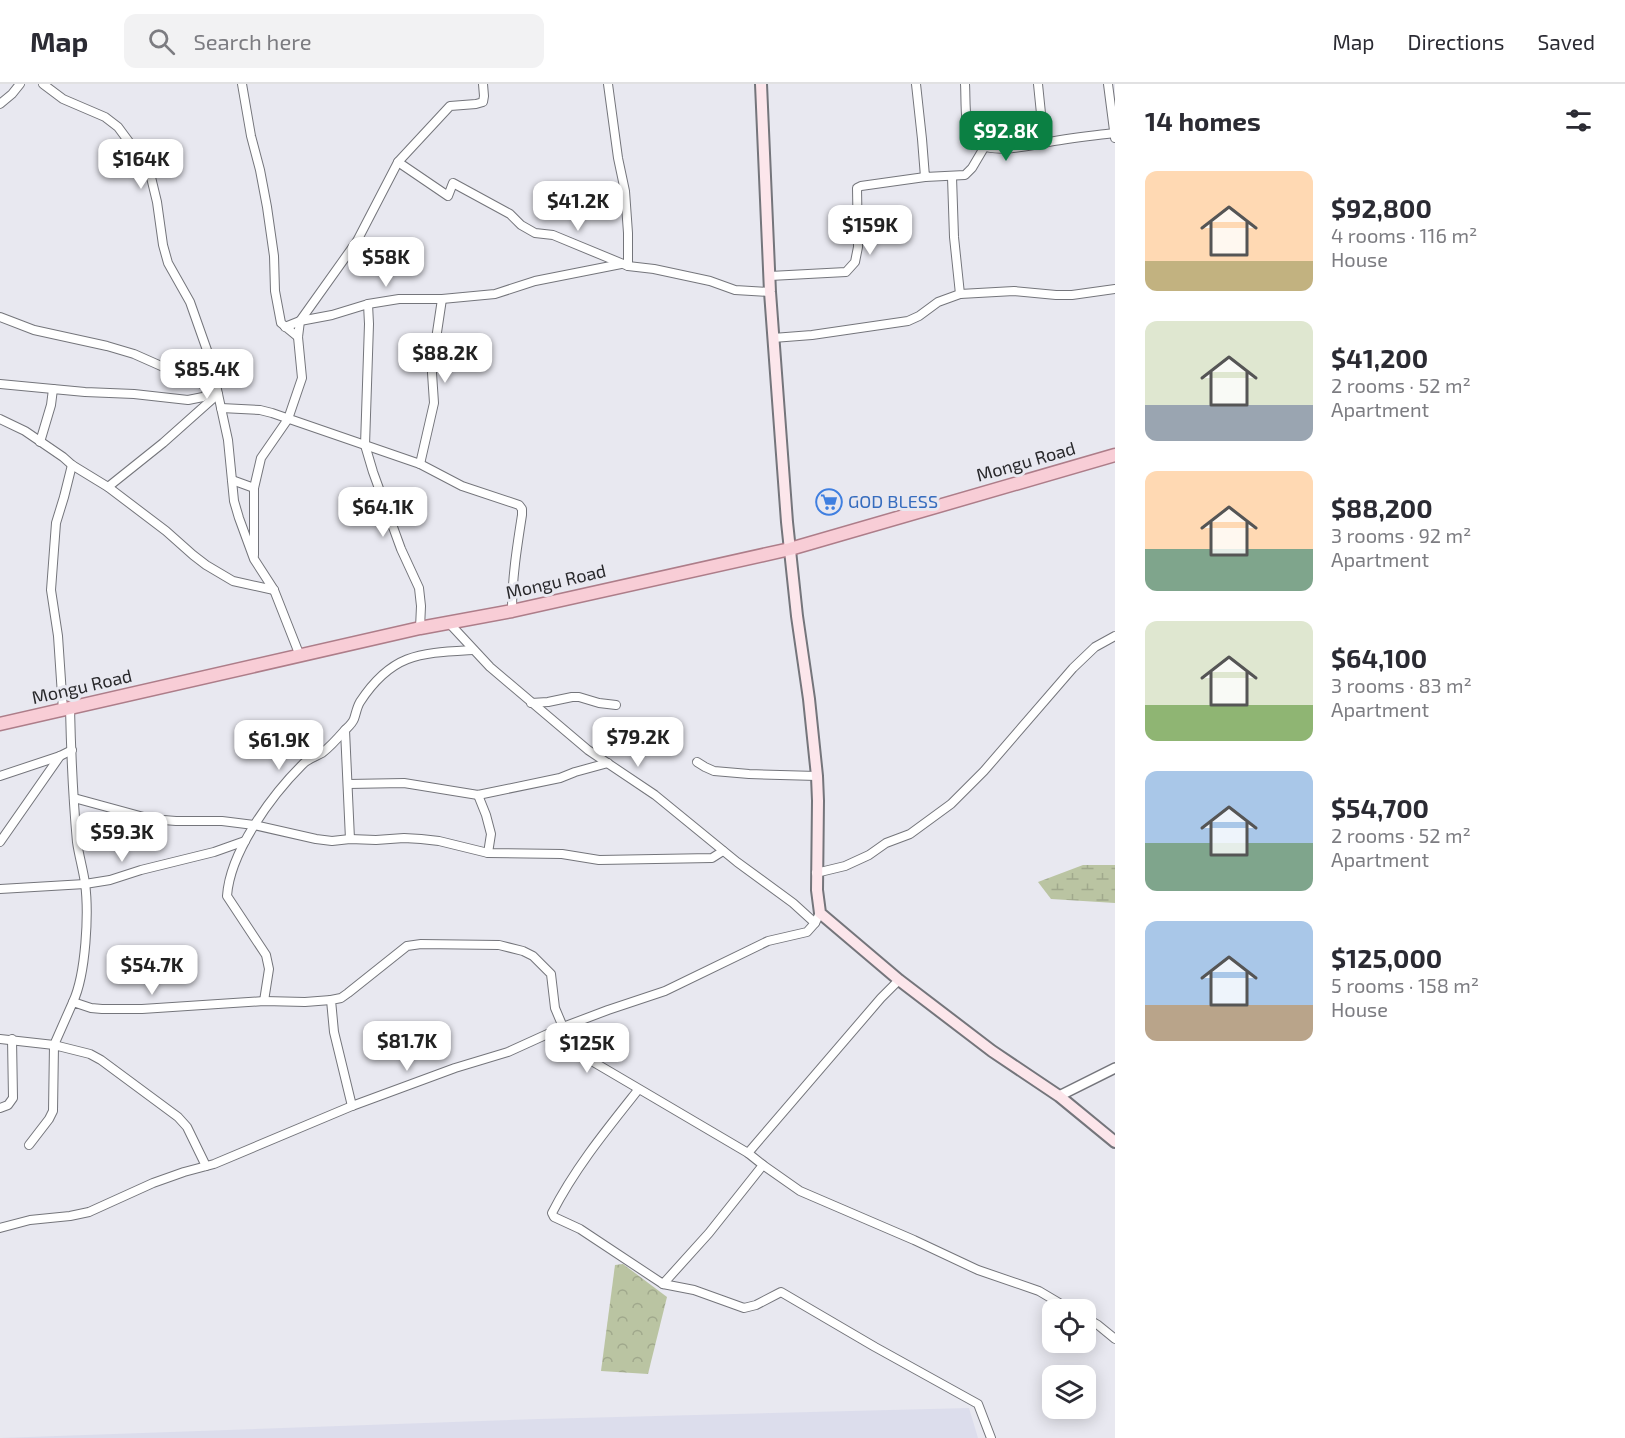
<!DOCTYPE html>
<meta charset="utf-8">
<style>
:root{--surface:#fff;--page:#f2f2f3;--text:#2b2b33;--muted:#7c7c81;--line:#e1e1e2;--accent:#0b8043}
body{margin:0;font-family:"Exo 2",sans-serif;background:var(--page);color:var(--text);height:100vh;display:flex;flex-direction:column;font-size:22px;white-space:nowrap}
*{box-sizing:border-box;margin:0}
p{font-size:20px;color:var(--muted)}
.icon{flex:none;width:33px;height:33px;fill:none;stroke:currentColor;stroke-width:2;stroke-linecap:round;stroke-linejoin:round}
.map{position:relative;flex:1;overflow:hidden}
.drawer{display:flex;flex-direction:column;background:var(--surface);width:510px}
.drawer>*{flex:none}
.controls{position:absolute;left:1042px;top:1215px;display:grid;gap:12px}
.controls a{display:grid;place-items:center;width:54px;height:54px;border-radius:12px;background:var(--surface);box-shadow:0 3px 15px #0003;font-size:30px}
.price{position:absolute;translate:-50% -51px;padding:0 14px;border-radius:12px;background:#fff;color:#222;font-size:20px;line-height:39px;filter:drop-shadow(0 2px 3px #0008)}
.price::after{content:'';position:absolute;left:50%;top:36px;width:18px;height:14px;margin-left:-9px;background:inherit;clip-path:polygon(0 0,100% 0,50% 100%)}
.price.selected{background:var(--accent);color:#fff}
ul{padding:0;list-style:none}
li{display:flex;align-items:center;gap:18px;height:150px;padding:0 30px}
li span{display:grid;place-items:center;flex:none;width:168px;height:120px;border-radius:12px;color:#555}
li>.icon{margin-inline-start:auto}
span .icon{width:72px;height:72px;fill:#fffc;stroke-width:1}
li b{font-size:26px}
h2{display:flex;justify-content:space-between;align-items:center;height:72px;padding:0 30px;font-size:26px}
header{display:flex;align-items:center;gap:36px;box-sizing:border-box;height:84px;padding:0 30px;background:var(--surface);border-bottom:2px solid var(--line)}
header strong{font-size:28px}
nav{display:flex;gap:33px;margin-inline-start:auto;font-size:21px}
.search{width:420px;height:54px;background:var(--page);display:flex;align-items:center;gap:15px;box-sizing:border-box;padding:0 21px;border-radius:12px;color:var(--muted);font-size:22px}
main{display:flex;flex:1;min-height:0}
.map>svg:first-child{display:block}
.built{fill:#dcddec}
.forest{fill:url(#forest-crowns)}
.wetland{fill:url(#wetland-marsh)}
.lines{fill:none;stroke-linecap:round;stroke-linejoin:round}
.minor-casing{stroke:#74757b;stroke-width:10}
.tertiary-casing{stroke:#74757b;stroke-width:12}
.secondary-casing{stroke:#74757b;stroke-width:14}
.primary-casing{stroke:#ad7d89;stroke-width:15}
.minor{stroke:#fff;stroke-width:8}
.tertiary{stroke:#fff;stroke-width:9}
.secondary{stroke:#fce6eb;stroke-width:10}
.primary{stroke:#f8cdd6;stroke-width:12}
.labels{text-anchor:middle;stroke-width:6;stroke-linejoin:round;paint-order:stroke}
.street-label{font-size:18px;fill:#28282b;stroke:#e8e8f0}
.shop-label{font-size:18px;fill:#366cbe;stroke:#e8e8f0;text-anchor:start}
</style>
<header>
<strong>Map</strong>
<div class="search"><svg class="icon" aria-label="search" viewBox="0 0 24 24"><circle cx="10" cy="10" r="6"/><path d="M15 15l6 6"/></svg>Search here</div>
<nav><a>Map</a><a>Directions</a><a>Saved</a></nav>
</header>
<main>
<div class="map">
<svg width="1115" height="1354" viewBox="0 0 1115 1354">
<defs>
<pattern id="forest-crowns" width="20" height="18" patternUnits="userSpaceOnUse" patternTransform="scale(1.5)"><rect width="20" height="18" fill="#bac4a2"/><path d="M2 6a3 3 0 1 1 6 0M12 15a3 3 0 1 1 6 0" fill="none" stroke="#a0a88c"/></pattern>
<pattern id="wetland-marsh" width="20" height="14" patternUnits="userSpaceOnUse" patternTransform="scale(1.5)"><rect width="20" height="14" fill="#bac4a2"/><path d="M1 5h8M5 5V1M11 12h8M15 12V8" fill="none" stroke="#a0a88c"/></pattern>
</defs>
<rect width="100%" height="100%" fill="#e8e8f0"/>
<polygon class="built" points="969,1324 978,1354 0,1354 539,1335"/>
<polygon class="forest" points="623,1180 667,1213 648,1290 601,1287 615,1181"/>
<polygon class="wetland" points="1083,781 1115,781 1115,819 1051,815 1038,798"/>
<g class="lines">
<g class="minor-casing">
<g id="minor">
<polyline points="43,0 63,15 105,33 118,43 149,85 157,118 163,161 168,179 190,218 208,269 213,287 228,356 234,417 239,434 254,475 274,506 300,572"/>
<polyline points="242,0 251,52 260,86 267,123 274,172 275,207 281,239 298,253"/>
<polyline points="608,0 618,74 625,107 628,149 628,182"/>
<polyline points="916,0 922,55 925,93 965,91 972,84 985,62"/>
<path d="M965 0C966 14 964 45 972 55 985 72 1027 62 1044 59 1067 54 1091 52 1114 49"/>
<polyline points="1038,0 1044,59"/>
<polyline points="1108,0 1115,54"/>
<polyline points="0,20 12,10 20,0"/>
<polyline points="398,78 448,112 453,99 510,130 521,141 535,149 553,151 628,182 654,185 710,197 735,206 770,208"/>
<polyline points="952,93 954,153 960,210"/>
<polyline points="770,192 846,188 855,178 858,163 857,104 861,102 925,93"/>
<polyline points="368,220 369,240 365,361 373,388 401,465 419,504 421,522 420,544"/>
<polyline points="0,233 34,246 107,262 134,270 213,305"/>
<polyline points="285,243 300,237 332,231 368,220 399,215 442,215 495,210 535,197 621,180"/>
<polyline points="773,254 812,251 908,237 919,232 938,218 960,210 1014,207 1056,211 1072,211 1115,205"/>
<polyline points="0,300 53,305"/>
<path d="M221 324 260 326 272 329 420 380 462 402 519 421 522 425V431C517 463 512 494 512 527"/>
<polyline points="0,335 25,347 63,373 72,381 108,403 166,447 193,471 206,481 233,497 274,506"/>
<polyline points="40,358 51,321 53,305 85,308 134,310 188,316 203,313 213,305 216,305"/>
<polyline points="420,380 434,319 432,289 433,275 442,215"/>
<polyline points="232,396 254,404"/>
<polyline points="108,403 163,359 218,310"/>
<polyline points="254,471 254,404 261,374 288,335 302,294 298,253 300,237 357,157 398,78 450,22 476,20 483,18 484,12 483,0"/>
<polyline points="449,539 490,583 588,666 655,711 737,778 793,819 815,839"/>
<polyline points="531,619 548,618 572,613 579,613 599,619 616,621"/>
<path d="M70 624C71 669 73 714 77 758 79 772 83 785 85 799 89 829 86 890 73 918"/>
<polyline points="63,626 58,552 51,506 56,439 64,413 72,381"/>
<polyline points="697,678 705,683 714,687 749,690 817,692"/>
<polyline points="0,692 60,672 72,666"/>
<polyline points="348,700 404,699 478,711 560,694 575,688 608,679"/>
<polyline points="478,711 486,731 491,750 488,769"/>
<polyline points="74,714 151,735 176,737 222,737 254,741 316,755 332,757 350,755 376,756 404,754 421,755 439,757 488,769 562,770 599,776 712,774 723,767"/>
<path d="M350 755 345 646C348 643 352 640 354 635 356 629 357 623 360 618 392 569 420 569 473 566"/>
<polyline points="0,758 60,672"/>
<polyline points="816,789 845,782 869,771 886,759 910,750 951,720 984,687 1073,584 1095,563 1115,552"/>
<polyline points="0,805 85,800 110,796 141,786 214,768 245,757"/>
<path d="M264 917 269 885 266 871 227 812C230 768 271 712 302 681 307 675 315 673 322 669 330 663 338 654 345 646"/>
<polyline points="0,955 54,961 73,918 91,924 102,925 142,925 264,917 305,918 331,916"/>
<path d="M638 1006C607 1045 575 1084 552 1129L554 1133 580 1145 663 1200 709 1149 763 1081 748 1069"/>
<polyline points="352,1022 334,948 331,916 341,914 348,909 407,862 421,860 499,861 523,867 533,872 551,890 555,924 563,943 590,976 748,1069 881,914 899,896"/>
<polyline points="0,1024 8,1021 13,1014 12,955"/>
<polyline points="29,1061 49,1035 53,1027 54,961 90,970 101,976 178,1033 187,1043 206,1082"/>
<polyline points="763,1081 800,1107 914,1156 978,1186 1039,1207 1071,1226"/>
<polyline points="0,1144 30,1136 70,1132 89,1128 153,1099 184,1088 214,1080 352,1022 455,984 508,968 563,943 608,926 665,907 768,857 807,848 815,839 820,829"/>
<polyline points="663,1200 694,1206 744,1224 756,1221 781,1208 875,1263 978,1320 991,1354"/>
<polyline points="1086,1234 1098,1241 1115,1255"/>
</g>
</g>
<g class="tertiary-casing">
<polyline id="tertiary" points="1059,1012 1115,984"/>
</g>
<g class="secondary-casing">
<polyline id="secondary" points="761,0 770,208 787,438 797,532 809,615 817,692 818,717 817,806 820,829 899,896 992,967 1059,1012 1115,1058"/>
</g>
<g class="primary-casing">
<polyline id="primary" points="0,640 420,544 512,527 790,465 1115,371"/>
</g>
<use href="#minor" class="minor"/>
<use href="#tertiary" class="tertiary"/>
<use href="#secondary" class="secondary"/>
<use href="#primary" class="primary"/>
</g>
<defs>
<g id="supermarket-ring" transform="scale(1.35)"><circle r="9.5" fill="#e8e8f0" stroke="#3f7fe0" stroke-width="1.5"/><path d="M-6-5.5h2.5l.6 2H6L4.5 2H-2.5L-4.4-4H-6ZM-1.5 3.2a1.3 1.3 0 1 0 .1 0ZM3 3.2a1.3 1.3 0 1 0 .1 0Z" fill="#3f7fe0"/></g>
</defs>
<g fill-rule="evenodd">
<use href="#supermarket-ring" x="829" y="418"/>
</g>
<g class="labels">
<g class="street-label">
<text transform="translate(1026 378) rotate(-16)" y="6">Mongu Road</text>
<text transform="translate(556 498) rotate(-13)" y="6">Mongu Road</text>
<text transform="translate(82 603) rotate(-13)" y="6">Mongu Road</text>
</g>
<g class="shop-label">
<text x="848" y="424">GOD BLESS</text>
</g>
</g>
</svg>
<div class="controls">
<a><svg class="icon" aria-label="locate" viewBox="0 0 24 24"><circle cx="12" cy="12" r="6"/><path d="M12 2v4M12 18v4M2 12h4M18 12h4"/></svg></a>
<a><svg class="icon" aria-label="layers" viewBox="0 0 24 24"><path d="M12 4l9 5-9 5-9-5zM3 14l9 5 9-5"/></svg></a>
</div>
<b class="price selected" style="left:1006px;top:78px">$92.8K</b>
<b class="price" style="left:141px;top:106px">$164K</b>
<b class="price" style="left:578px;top:148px">$41.2K</b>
<b class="price" style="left:870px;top:172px">$159K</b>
<b class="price" style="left:386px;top:204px">$58K</b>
<b class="price" style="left:445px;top:300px">$88.2K</b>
<b class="price" style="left:207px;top:316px">$85.4K</b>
<b class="price" style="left:383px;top:454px">$64.1K</b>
<b class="price" style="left:638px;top:684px">$79.2K</b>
<b class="price" style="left:279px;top:687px">$61.9K</b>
<b class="price" style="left:122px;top:779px">$59.3K</b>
<b class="price" style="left:152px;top:912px">$54.7K</b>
<b class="price" style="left:407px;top:988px">$81.7K</b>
<b class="price" style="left:587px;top:990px">$125K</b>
</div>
<section class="drawer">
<h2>14 homes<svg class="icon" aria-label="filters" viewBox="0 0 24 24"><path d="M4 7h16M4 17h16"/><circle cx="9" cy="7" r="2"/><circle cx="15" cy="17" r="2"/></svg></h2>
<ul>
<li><span style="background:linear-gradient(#ffd9b3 75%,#c2b280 0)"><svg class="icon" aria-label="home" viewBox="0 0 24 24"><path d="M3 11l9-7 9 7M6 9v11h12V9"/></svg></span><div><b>$92,800</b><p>4 rooms · 116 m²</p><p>House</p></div></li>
<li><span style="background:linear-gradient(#dfe7d0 70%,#9aa5b1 0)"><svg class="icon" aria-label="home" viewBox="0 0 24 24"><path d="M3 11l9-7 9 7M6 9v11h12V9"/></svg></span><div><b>$41,200</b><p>2 rooms · 52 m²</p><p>Apartment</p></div></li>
<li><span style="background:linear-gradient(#ffd9b3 65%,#7fa58c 0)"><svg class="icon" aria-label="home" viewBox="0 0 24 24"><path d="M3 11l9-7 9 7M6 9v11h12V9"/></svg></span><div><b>$88,200</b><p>3 rooms · 92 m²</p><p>Apartment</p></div></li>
<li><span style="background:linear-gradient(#dfe7d0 70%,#8fb573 0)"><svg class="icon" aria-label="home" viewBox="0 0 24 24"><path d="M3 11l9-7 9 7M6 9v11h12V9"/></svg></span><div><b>$64,100</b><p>3 rooms · 83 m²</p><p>Apartment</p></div></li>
<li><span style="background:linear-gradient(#a9c7e8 60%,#7fa58c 0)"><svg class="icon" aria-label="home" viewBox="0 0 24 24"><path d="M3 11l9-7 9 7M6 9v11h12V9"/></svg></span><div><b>$54,700</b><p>2 rooms · 52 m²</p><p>Apartment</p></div></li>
<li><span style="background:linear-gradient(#a9c7e8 70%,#b9a48a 0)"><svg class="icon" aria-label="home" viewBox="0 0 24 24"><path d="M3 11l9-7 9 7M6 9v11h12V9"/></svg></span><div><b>$125,000</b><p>5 rooms · 158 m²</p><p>House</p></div></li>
</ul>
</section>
</main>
